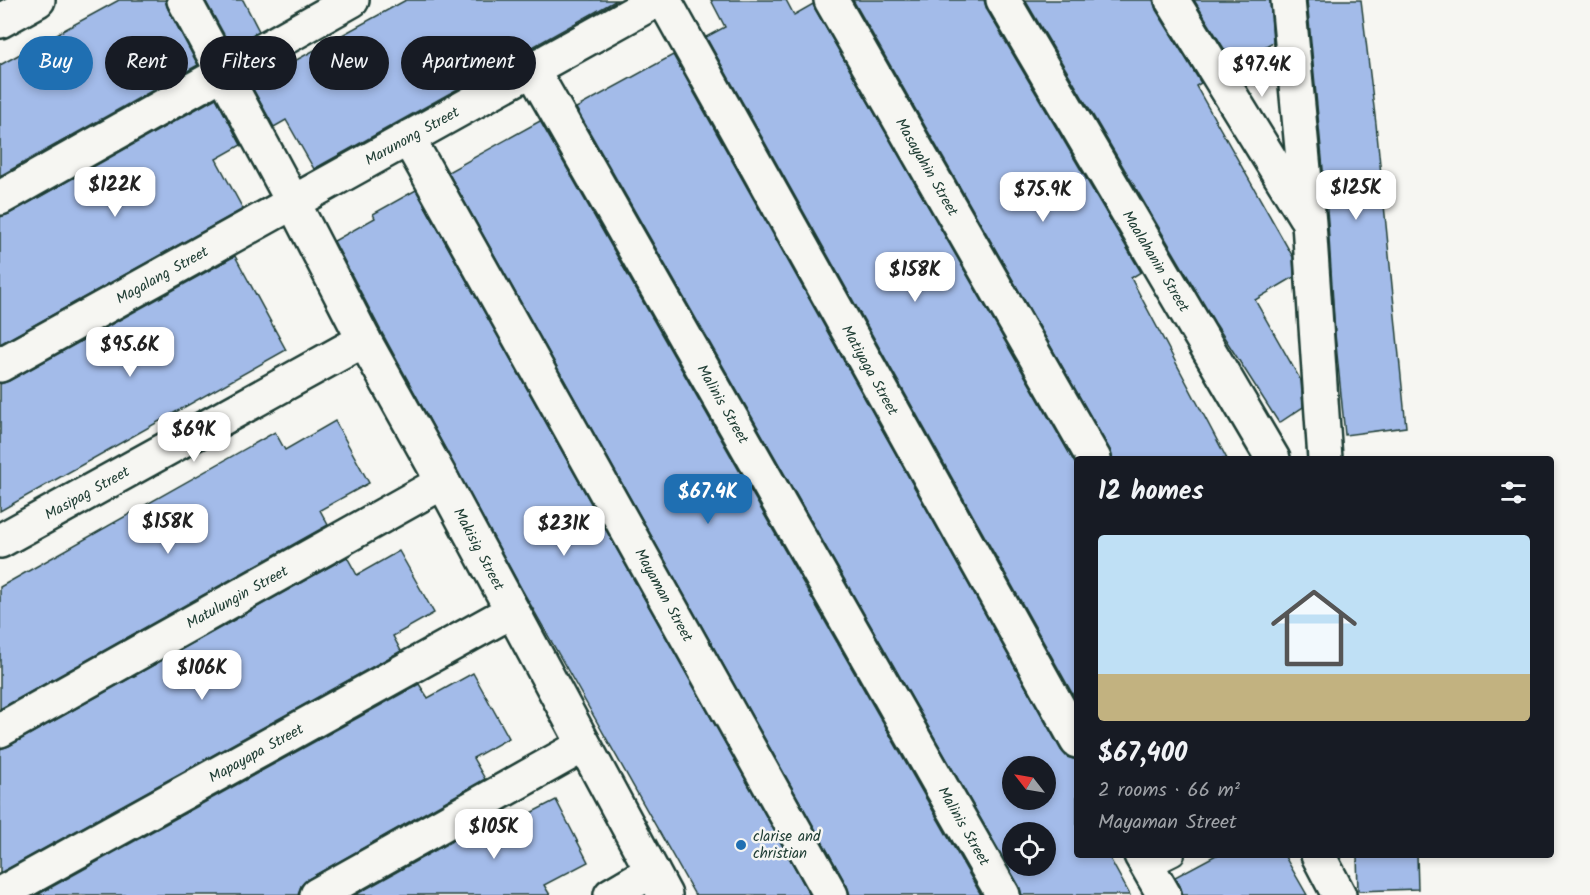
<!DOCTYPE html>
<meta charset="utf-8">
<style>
:root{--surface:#171b24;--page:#20242c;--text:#f1f3f6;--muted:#9ea1a6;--line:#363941;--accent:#1f6fb2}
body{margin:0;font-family:Kalam,sans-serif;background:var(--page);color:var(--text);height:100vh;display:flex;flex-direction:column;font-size:22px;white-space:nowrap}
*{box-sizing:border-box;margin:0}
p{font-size:20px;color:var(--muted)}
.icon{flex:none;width:33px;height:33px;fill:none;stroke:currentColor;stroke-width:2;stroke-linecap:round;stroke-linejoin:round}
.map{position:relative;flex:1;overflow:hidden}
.details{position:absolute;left:1074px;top:456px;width:480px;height:402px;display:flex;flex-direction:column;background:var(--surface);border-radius:6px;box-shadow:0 3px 9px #0003}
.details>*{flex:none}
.guide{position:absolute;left:18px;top:36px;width:570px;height:54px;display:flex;gap:12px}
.needle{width:39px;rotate:301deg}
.buttons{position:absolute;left:1002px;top:756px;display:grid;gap:12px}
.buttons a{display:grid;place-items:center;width:54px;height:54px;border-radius:50%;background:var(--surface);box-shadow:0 3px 9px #0003;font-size:30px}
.price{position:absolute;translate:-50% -51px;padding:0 14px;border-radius:12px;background:#fff;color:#222;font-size:20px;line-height:39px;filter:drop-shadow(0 2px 3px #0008)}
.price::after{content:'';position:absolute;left:50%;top:36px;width:18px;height:14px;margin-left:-9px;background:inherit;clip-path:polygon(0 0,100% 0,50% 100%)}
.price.current{background:var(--accent);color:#fff}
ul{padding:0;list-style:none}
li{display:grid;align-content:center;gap:12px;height:318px;padding:0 24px}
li+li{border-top:2px solid var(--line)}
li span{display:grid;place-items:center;height:186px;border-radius:6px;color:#555}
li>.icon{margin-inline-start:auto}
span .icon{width:108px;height:108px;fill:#fffc;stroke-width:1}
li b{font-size:26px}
h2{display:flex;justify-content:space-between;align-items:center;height:72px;padding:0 24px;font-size:26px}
.tag{padding:0 21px;border-radius:27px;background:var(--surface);box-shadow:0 3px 9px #0003;font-size:21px;line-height:54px}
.tag.current{background:var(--accent);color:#fff}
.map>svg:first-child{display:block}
.building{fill:#a3bbe9;stroke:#1f3d34;stroke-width:1.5;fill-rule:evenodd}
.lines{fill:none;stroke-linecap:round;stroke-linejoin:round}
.lane-casing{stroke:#1f3d34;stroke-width:24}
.street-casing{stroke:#1f3d34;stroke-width:38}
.lane{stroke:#f6f6f2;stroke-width:20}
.street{stroke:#f6f6f2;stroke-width:33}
.poi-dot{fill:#1f6fb2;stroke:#f6f6f2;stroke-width:2}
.labels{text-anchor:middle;stroke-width:5;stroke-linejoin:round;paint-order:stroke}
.street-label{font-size:15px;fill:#1f3d34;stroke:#f6f6f2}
.poi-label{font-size:15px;fill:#1f3d34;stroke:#f6f6f2;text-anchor:start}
</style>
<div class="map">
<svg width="1590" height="895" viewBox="0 0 1590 895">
<rect width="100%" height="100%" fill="#f6f6f2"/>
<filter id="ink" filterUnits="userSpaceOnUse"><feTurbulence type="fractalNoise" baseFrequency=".0167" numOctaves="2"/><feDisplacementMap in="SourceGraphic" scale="12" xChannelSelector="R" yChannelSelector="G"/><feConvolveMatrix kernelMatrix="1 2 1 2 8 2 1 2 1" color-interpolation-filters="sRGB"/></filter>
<g filter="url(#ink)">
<g class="building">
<polygon points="119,0 165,0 168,9 198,65 0,176 0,65"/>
<polygon points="205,0 243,0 259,31 231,47"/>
<polygon points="406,0 617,0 314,169 286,120 274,127 248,80 277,64 280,69"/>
<polygon points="711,0 786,0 794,15 813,4 815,9 1077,467 1077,702 706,37 725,27"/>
<polygon points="853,0 984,0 987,10 1141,272 1131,278 1227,459 1113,459 1110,450"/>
<polygon points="1025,0 1153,0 1156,10 1201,83 1196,86 1293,257 1294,277 1255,300 1301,381 1303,407 1279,423 1215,323"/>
<polygon points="1194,0 1270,0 1273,42 1234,65"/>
<polygon points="1307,0 1361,0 1376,124 1406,427 1345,435 1335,334 1328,222"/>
<path d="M673 55 1061 750 1067 757 1077 760V855H1108L1130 895H1022L1019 886 576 108ZM1012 766H1046V800H1012ZM1012 832H1046V866H1012Z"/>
<polygon points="216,98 241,145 216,159 243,209 0,344 0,217 9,214"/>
<polygon points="540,121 981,895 850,895 847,886 448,172"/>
<polygon points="416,190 810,895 695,895 520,586 381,331 334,241 375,218 373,214"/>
<polygon points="235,256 286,350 0,511 0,384 9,381"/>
<polygon points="335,421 369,483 320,510 328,525 0,709 0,587 275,432 285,450"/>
<polygon points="399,551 434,613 393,636 401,651 0,873 0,749 9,746 347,557 357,575"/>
<polygon points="473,673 509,738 473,758 485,779 308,879 301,886 298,895 37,895 419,684 428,698"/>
<polygon points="556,800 588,862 544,885 550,895 355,895 504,812 511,823"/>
<polygon points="1216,855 1284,855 1307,895 1183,895 1180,886 1175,877"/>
<polygon points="1357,855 1417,855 1418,889 1358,891"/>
</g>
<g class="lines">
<g class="lane-casing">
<polyline id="lane" points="1148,868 1174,855"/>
</g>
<g class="street-casing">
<g id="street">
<polyline points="184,0 293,202 364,340 443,482 665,895"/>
<polyline points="664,0 1077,741"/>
<polyline points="831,0 1094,459"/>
<polyline points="1003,0 1273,459"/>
<polyline points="1172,0 1305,216"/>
<polyline points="1288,0 1309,223 1325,459"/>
<polyline points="0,21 38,0"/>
<polyline points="532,69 1003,895"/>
<polyline points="408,138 831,895"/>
<polyline points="0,198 352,0"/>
<polyline points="0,365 657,0"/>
<polyline points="0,541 364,340"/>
<polyline points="0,730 443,482"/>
<polyline points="1141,855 1164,895"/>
<polyline points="1318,855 1339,895"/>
<polyline points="0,894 512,611"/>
<polyline points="317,895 584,745"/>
<polyline points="611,895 652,871"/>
</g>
</g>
<use href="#lane" class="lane"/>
<use href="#street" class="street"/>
</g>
</g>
<circle class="poi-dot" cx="741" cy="845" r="6"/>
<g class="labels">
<g class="street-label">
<text transform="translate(412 136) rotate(-29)" y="5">Marunong Street</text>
<text transform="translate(927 167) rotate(60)" y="5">Masayahin Street</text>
<text transform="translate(1156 261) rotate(59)" y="5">Maalahanin Street</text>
<text transform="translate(162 275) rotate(-29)" y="5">Magalang Street</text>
<text transform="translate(870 370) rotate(61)" y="5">Matiyaga Street</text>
<text transform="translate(723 404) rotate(60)" y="5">Malinis Street</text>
<text transform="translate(87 493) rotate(-29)" y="5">Masipag Street</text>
<text transform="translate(479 549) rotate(62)" y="5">Makisig Street</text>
<text transform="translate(664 595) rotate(61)" y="5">Mayaman Street</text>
<text transform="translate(237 597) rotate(-29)" y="5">Matulungin Street</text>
<text transform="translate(256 753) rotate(-29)" y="5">Mapayapa Street</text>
<text transform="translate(964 826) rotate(60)" y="5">Malinis Street</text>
</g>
<g class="poi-label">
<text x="753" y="841">clarise and<tspan x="753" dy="17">christian</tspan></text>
</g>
</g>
</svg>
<div class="buttons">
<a><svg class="needle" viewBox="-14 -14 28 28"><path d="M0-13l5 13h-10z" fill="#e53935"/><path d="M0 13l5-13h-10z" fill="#9ea1a6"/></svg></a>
<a><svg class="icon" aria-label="locate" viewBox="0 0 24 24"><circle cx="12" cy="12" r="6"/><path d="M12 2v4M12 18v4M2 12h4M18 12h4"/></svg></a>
</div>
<b class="price" style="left:1262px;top:98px">$97.4K</b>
<b class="price" style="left:115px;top:218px">$122K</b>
<b class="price" style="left:1356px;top:221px">$125K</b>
<b class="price" style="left:1043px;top:223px">$75.9K</b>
<b class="price" style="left:915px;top:303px">$158K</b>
<b class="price" style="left:130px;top:378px">$95.6K</b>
<b class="price" style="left:194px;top:463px">$69K</b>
<b class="price current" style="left:708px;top:525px">$67.4K</b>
<b class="price" style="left:168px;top:555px">$158K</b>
<b class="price" style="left:564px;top:557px">$231K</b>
<b class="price" style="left:202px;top:701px">$106K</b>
<b class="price" style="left:494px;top:860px">$105K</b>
<div class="guide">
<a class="tag current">Buy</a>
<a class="tag">Rent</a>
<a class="tag">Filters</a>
<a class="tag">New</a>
<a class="tag">Apartment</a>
</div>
<section class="details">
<h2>12 homes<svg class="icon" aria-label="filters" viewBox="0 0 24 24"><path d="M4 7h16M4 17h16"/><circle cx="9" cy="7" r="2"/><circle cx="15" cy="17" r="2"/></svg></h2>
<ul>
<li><span style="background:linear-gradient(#bfe0f5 75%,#c2b280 0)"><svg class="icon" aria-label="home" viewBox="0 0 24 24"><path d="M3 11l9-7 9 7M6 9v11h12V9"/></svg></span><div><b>$67,400</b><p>2 rooms · 66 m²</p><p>Mayaman Street</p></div></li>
</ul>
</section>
</div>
